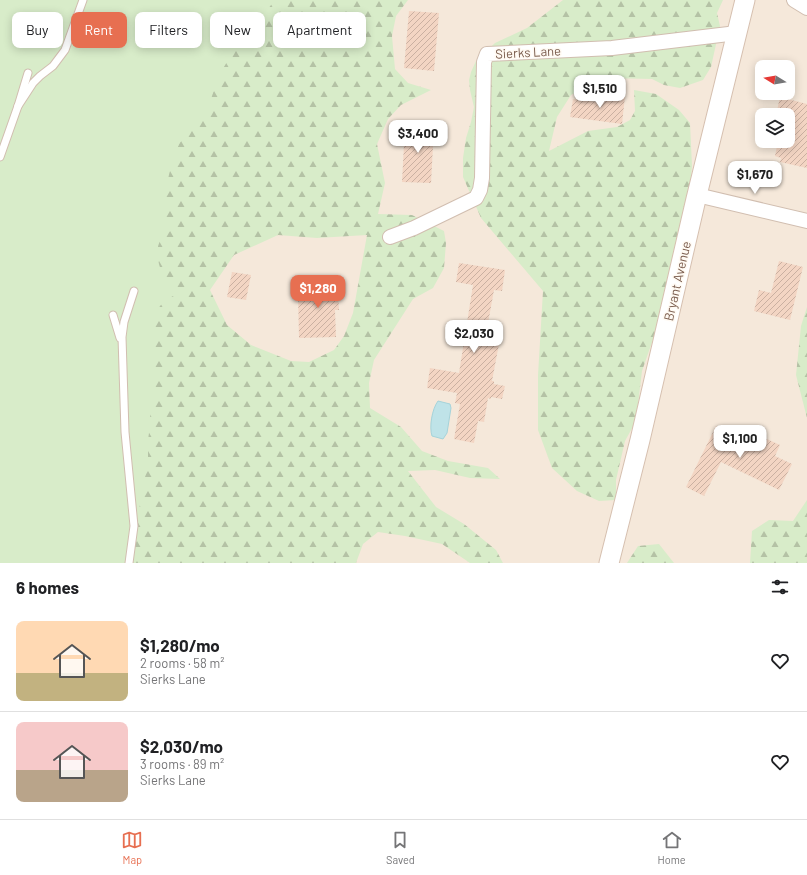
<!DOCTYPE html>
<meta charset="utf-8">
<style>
:root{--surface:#fff;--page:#f6f6f6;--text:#202124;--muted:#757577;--line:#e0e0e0;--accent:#e76f51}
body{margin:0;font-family:Barlow,sans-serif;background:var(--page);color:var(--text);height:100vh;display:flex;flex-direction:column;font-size:15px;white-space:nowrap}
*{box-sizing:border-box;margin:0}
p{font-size:13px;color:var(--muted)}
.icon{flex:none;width:22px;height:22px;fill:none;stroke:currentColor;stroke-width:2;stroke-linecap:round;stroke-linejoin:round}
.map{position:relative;height:563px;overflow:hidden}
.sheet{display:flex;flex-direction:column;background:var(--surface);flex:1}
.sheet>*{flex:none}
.banner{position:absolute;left:12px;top:12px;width:400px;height:36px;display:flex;gap:8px}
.needle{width:26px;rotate:281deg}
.controls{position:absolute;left:755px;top:60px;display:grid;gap:8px}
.controls a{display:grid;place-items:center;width:40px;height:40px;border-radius:8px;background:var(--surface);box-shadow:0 2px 10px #0003;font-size:20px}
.price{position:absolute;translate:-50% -34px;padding:0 9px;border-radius:8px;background:#fff;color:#222;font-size:13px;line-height:26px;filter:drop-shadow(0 1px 2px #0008)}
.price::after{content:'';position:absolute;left:50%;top:24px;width:12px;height:9px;margin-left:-6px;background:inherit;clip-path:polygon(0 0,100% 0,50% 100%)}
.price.current{background:var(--accent);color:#fff}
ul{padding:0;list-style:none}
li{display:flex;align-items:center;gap:12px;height:100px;padding:0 16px}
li+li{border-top:1px solid var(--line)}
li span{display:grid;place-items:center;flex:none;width:112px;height:80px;border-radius:8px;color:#555}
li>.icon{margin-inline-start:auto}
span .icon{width:48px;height:48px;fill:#fffc;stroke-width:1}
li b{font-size:17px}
h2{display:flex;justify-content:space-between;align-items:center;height:48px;padding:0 16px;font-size:17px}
.pill{padding:0 14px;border-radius:8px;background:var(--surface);box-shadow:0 2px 10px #0003;font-size:14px;line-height:36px}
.pill.current{background:var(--accent);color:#fff}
.menu{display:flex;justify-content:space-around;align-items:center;height:56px;border-top:1px solid var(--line);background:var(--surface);font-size:11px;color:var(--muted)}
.menu a{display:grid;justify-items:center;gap:2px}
.menu .current{color:var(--accent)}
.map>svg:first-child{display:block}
.residential{fill:#f5e8da;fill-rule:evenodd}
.green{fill:#d8ecc9}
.forest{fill:url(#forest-firs);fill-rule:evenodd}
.water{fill:#bfe3e8;stroke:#a5d3da}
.building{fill:url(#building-hatch)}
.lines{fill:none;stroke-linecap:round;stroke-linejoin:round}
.lane-casing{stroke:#d1beb0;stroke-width:9}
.street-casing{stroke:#d1beb0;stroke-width:16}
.secondary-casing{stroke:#d6c0b0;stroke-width:21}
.lane{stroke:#fff;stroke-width:7}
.street{stroke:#fff;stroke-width:14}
.secondary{stroke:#fff;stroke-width:19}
.labels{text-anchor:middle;stroke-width:3;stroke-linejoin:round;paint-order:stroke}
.street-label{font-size:13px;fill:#7a5c4d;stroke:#fffaf3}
</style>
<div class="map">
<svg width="807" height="563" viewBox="0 0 807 563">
<defs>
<pattern id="forest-firs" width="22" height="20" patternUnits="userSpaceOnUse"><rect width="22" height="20" fill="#d8ecc9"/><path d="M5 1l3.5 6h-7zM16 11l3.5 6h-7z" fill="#b4c2a5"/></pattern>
<pattern id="building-hatch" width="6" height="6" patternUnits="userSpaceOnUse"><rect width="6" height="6" fill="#f3d5c3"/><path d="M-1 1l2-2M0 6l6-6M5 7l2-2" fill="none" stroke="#cab0a1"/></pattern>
</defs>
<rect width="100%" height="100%" fill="#fdf6ec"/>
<path class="residential" d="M286 0H807V563H148L189 246ZM762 67H788V93H762ZM762 115H788V141H762Z"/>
<polygon class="green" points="0,0 286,0 189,246 148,563 0,563"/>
<g class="forest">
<path d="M275 0H408L396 16 392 36 395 69 408 83 431 90 401 105 388 119 377 144 385 183 378 214 412 215 444 231 446 243 444 268 433 288 413 299 374 360 369 383 370 408 401 427 422 451 448 461 488 468 500 479 470 478 435 470 408 471 436 507 464 524 496 550 503 563H470L442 544 405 536 378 532 363 544 356 563H133L139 510 148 461V440L149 433 152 428 150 420 151 402 156 391 153 374 155 335 153 321V315L164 301 175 295C161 276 144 242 174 229L163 213V201L171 166 179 144 192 126 203 116 209 105 219 75 230 57ZM278 235 317 238 367 235 353 313 344 336 334 350 309 362 291 361 251 345 227 325 210 290 234 255Z"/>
<polygon points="563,0 723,0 717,13 720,26 711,67 703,80 680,88 664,85 652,79 607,78 587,86 571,95 557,117 549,151 588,131 617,127 630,120 635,111 634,90 656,94 679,110 690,123 692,166 688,210 667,299 642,371 636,421 625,441 616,480 616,500 599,501 577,491 552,468 538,430 538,375 543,291 481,218 463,177 463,158 466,138 471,122 474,107 470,90 469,80 471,72 476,61 495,43 527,28"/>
<polygon points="807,307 807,418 796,375 801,326"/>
<polygon points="807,500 807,563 750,563 752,531 769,520 793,521"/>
<polygon points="659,544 674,563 627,563 638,546"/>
</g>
<path class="water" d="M438 401 450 404 451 408 447 433 443 439 432 436C429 427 432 409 438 401Z"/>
<g class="building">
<polygon points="409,11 439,13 434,71 404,68"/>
<polygon points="598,93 625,96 622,124 570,117 573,99 597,102"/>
<polygon points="780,97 807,104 807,168 780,162 781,158 775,156 778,141 788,141 788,115 776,115"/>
<polygon points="405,126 434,127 431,183 402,182"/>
<polygon points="779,261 803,267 790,320 754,311 759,290 771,293"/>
<polygon points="459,263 505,270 502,291 494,290 485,340 499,344 492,381 494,381 494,384 505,386 502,399 491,397 491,399 488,398 484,422 478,421 474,443 454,439 460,404 455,403 457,393 427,388 430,368 459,373 473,285 456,282"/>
<polygon points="232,272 251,275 246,300 227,297"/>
<polygon points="334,278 334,293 338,293 339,310 335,310 336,337 299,338 298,294 305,293 305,279"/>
<polygon points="716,426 734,435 739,426 780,445 775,456 792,464 779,490 721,462 704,496 686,487"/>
</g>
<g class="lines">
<g class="lane-casing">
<g id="lane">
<polyline points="18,106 33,83 40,76 53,66 65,50 83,0"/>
<polyline points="0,157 18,106 28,73"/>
<polyline points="113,315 120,338"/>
<polyline points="129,563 134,526 125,432 122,337 124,322 134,291"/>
</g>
</g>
<g class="street-casing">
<g id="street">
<polyline points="794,0 807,8"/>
<polyline points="697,195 807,221"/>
<polyline points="390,237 414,228 476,198 480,190 482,178 484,62 487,54 612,48 737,33"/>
</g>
</g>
<g class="secondary-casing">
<polyline id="secondary" points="609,563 640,440 696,199 745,0"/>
</g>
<use href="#lane" class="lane"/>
<use href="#street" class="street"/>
<use href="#secondary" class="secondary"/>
</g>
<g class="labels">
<g class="street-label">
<text transform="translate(528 52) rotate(-3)" y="5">Sierks Lane</text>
<text transform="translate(677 281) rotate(-77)" y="5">Bryant Avenue</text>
</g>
</g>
</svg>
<div class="controls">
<a><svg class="needle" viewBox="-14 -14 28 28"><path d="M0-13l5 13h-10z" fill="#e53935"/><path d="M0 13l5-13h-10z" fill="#757577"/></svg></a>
<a><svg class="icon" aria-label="layers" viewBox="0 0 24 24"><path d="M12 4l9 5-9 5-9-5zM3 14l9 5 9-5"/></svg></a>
</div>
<b class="price" style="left:600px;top:109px">$1,510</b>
<b class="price" style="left:418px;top:154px">$3,400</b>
<b class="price" style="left:755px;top:195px">$1,670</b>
<b class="price current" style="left:318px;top:309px">$1,280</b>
<b class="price" style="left:474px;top:354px">$2,030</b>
<b class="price" style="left:740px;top:459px">$1,100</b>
<div class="banner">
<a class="pill">Buy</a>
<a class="pill current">Rent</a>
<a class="pill">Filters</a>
<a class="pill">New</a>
<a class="pill">Apartment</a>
</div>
</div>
<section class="sheet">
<h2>6 homes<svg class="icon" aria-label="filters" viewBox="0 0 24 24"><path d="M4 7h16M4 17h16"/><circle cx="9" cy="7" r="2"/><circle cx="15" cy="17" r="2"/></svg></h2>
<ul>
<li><span style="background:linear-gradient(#ffd9b3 65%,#c2b280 0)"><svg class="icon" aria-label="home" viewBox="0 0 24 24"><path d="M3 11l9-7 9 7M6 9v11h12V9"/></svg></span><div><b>$1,280/mo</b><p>2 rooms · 58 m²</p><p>Sierks Lane</p></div><svg class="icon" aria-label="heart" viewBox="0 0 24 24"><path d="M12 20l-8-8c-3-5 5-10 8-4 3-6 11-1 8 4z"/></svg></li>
<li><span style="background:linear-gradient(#f6c9c9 60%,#b9a48a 0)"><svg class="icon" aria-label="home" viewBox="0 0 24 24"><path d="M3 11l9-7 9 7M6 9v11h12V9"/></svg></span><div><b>$2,030/mo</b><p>3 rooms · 89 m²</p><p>Sierks Lane</p></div><svg class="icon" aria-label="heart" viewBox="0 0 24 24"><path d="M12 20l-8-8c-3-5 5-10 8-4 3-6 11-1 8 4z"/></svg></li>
</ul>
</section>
<nav class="menu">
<a class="current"><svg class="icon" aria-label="map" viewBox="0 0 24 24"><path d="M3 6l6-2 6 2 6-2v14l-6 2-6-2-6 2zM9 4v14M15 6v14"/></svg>Map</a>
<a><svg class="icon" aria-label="saved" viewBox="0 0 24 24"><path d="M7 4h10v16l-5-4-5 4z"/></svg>Saved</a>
<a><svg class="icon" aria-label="home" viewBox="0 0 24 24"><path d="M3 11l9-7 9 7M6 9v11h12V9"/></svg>Home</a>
</nav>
